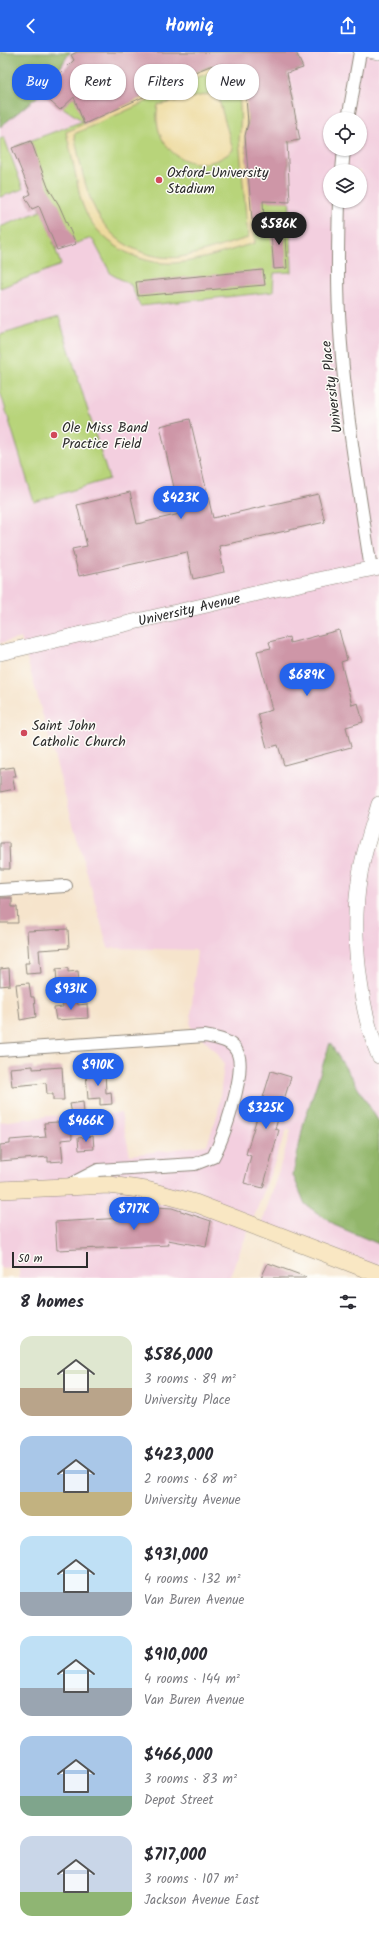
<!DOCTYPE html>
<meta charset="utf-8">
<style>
:root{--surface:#fff;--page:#f2f2f3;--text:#2b2b33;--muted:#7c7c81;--accent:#2563eb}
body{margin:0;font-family:Kalam,sans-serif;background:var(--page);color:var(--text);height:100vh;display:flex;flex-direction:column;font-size:15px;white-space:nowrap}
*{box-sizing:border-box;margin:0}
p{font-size:13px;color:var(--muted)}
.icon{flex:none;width:22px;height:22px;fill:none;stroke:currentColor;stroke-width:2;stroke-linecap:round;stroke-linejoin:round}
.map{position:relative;height:1226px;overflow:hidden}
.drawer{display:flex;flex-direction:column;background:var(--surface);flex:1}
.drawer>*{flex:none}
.guide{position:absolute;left:12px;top:12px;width:355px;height:36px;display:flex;gap:8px}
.fabs{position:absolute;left:323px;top:60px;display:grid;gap:8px}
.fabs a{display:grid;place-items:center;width:44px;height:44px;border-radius:50%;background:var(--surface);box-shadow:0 1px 3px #0004;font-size:20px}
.scale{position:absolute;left:12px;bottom:10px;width:76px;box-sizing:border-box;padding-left:4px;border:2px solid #2b2b2b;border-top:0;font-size:11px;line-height:14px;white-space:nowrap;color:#2b2b2b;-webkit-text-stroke:3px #fdfcf7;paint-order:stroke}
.price{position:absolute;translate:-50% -34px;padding:0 9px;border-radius:14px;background:var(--accent);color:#fff;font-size:13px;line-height:26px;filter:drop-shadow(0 1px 2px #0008)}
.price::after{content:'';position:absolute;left:50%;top:24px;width:12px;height:9px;margin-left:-6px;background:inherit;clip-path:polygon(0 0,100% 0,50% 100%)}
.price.on{background:#222;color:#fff}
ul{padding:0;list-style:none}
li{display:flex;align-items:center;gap:12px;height:100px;padding:0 20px}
li span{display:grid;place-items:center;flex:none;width:112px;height:80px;border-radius:12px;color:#555}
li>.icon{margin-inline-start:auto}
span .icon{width:48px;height:48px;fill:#fffc;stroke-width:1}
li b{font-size:17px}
h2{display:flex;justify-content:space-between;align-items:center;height:48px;padding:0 20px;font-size:17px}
.pill{padding:0 14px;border-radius:16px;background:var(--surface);box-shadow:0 1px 3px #0004;font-size:14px;line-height:36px}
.pill.on{background:var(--accent);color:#fff}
header{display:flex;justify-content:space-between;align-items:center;height:52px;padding:0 20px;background:var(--accent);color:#fff;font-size:18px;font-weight:800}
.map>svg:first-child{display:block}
.built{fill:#f3cfdf;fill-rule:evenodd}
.green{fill:#b8d47a;stroke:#728052}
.forest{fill:#92b66a;stroke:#5e704a}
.sand{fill:#eeda9e;stroke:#8c8264;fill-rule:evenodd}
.building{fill:#ce96a7}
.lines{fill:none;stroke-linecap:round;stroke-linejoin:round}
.pedestrian-casing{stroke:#90887c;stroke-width:10}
.minor-casing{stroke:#90887c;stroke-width:14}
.tertiary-casing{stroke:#90887c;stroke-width:16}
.secondary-casing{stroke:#90887c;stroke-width:18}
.pedestrian{stroke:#fff;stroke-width:9}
.minor{stroke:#fff;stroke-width:12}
.tertiary{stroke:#fff;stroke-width:15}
.secondary{stroke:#f9e7c3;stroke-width:17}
.poi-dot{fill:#d1495b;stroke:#fdfcf7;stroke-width:1.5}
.labels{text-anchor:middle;stroke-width:3;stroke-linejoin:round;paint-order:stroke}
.poi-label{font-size:14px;fill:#2b2b2b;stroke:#fdfcf7;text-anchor:start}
.street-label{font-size:14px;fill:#2b2b2b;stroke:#fdfcf7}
</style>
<header><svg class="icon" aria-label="back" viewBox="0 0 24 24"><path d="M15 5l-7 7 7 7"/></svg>Homiq<svg class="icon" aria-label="share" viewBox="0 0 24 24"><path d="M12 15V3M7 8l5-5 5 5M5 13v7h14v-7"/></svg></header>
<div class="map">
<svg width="379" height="1226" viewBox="0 0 379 1226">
<rect width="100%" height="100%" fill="#fdfcf7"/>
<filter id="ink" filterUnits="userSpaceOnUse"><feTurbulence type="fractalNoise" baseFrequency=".025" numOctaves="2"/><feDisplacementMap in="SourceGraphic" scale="8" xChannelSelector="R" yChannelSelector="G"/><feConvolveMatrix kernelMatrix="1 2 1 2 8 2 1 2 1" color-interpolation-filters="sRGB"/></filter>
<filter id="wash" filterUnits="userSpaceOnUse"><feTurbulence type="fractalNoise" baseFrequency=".012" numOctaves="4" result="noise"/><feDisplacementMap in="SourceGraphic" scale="16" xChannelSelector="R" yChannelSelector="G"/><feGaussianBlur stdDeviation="0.9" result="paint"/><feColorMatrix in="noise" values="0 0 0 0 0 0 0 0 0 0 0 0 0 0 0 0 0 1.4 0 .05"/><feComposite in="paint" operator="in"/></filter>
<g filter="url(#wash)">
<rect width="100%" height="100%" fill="#f6e4cc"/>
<path class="built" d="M71 0H379V1226L262 1172 291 1079 287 1077 257 1157 229 1226H19V1215L0 1216V1070L49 1064 121 1061 130 1103 207 1093 218 1061 224 1012 217 1001 190 974 197 898 108 896 21 586 0 591V75L48 36 68 3ZM330 67H360V97H330ZM330 119H360V149H330Z"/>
<g class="green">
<polygon points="77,0 296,0 303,16 287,21 300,88 281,92 283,105 288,105 292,220 274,221 273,240 140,254 131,233 111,222 92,186 56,198 53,190 61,213 0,236 0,175 41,159 16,94 83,69 41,41 74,8 71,3"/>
<polygon points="4,85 23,137 0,145 0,87"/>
<polygon points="59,265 109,427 34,450 0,339 0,283"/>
</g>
<g class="forest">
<polygon points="0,0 71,0 68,3 48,36 0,75"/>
<polygon points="330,991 379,1070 379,1192 334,1173 305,1152 293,1123 304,1070"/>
</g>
<g class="sand">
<path d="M223 12C228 15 234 17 239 22 250 34 248 72 245 87L255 191C229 198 202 209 175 211 138 214 96 189 83 154 80 147 79 138 77 130 74 114 70 97 66 80L165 35C182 24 203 16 223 12ZM217 20C222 21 228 22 232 26 242 38 241 72 239 87L248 186C226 192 203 201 180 205 167 207 151 204 139 199 90 180 84 127 74 82L168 40C182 30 200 23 217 20Z"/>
<path d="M214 35H219L223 43 219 48 233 98C197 130 149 99 158 53L209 42 210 38Z"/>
</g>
<g id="blocks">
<g class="building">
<polygon points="77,0 296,0 303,16 287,21 300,88 287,90 290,150 263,149 264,168 252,168 245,84 248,71 245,33 240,23 233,17 223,12 210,14 175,28 165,35 84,72 74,45 60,58 41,41 74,8 71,3"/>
<polygon points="31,89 48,135 59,153 76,192 57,198 39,154 32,157 25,145 31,142 12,96"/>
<polygon points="284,171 287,216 274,217 270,172"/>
<polygon points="263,218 265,233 138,244 136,230"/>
<polygon points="190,367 213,466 318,442 325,470 219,494 224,520 193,527 187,500 79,524 72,497 87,494 77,453 130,440 137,472 180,462 160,374"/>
<polygon points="339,578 347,608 341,610 352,653 358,651 363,670 346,675 351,695 284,713 278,693 267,696 258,662 272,658 257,599 271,596 269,590 289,585 290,591"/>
<polygon points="14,715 16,724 12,724 15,737 0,740 0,717"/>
<polygon points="0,791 9,791 10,817 0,817"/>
<polygon points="0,846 12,846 12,855 17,855 18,871 0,871"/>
<polygon points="68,877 69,896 39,898 41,921 26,922 25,911 29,911 27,879"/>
<polygon points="9,916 10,933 0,934 0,917"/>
<polygon points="68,916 68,920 78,919 79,930 57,932 56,917"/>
<polygon points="29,931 31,945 34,945 36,965 20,968 16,932"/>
<polygon points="77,947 78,953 87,952 88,966 56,968 54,956 63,955 62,948"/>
<polygon points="33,1014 33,1017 62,1015 64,1048 53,1048 53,1042 47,1042 46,1031 12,1034 10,1016"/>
<polygon points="105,1018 106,1041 111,1040 112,1052 100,1053 100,1046 88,1047 86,1020"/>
<polygon points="271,1019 291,1025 275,1077 279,1078 263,1136 244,1131 251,1104 246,1102"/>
<polygon points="83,1050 84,1061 72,1062 70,1052"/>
<polygon points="71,1069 72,1087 61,1088 63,1109 48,1110 48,1105 0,1109 0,1093 10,1092 10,1088 46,1085 44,1071"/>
<polygon points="93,1084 94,1097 79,1098 78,1086"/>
<polygon points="140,1154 172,1156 211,1169 206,1195 168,1188 169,1193 57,1198 55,1170 140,1165"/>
<polygon points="268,1211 306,1225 305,1226 261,1226"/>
</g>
</g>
</g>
<g filter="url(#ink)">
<use href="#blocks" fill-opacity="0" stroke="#90887c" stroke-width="1"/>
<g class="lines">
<g class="pedestrian-casing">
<polyline id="pedestrian" points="363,0 379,3"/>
</g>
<g class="minor-casing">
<g id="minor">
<polyline points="348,67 360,0"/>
<polyline points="342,119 344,97"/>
<path d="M339 149C338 186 337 224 339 261 343 347 358 432 371 517"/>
<polyline points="0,838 66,834"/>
<path d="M0 998 205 984C218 987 233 988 238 1002 246 1022 223 1087 213 1105L195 1112 98 1118 69 1133"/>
</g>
</g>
<g class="tertiary-casing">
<g id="tertiary">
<path id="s1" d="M0 601 267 539 379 515"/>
<path d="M379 752C372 777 362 803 359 829 351 881 359 956 379 1004"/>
</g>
</g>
<g class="secondary-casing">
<polyline id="secondary" points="0,1138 109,1133 146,1138 195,1151 379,1222"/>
</g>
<use href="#pedestrian" class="pedestrian"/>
<use href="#minor" class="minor"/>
<use href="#tertiary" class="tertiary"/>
<use href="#secondary" class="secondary"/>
</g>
</g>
<g class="poi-dot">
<circle cx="159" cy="128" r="4"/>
<circle cx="54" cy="383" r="4"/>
<circle cx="24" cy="681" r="4"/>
</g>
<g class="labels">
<g class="poi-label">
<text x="167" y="125">Oxford-University<tspan x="167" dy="16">Stadium</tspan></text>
<text x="62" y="380">Ole Miss Band<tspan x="62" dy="16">Practice Field</tspan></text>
<text x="32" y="678">Saint John<tspan x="32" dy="16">Catholic Church</tspan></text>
</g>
<g class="street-label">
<text transform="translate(331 335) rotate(-97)" y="5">University Place</text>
<text dy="5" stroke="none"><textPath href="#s1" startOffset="194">University Avenue</textPath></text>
</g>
</g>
</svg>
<div class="fabs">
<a><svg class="icon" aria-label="locate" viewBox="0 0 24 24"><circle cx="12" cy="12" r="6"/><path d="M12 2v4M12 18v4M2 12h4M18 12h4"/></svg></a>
<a><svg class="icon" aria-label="layers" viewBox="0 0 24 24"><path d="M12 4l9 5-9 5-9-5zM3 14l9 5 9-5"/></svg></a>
</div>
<div class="scale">50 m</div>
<b class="price on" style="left:279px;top:194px">$586K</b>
<b class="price" style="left:181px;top:468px">$423K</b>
<b class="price" style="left:307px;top:645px">$689K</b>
<b class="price" style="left:71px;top:959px">$931K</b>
<b class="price" style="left:98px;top:1035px">$910K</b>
<b class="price" style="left:266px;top:1078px">$325K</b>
<b class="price" style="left:86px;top:1091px">$466K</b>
<b class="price" style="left:134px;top:1179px">$717K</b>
<div class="guide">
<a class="pill on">Buy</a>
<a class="pill">Rent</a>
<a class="pill">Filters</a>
<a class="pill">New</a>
</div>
</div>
<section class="drawer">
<h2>8 homes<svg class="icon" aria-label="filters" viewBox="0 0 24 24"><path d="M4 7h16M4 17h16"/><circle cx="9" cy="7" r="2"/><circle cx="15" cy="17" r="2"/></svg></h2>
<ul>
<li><span style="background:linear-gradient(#dfe7d0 65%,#b9a48a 0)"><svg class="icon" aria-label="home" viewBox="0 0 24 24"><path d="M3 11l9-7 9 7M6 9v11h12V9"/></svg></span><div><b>$586,000</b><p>3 rooms · 89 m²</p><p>University Place</p></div></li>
<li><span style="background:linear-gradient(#a9c7e8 70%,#c2b280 0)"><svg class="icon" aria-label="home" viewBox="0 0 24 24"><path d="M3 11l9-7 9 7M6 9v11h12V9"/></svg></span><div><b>$423,000</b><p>2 rooms · 68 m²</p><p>University Avenue</p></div></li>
<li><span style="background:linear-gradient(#bfe0f5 70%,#9aa5b1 0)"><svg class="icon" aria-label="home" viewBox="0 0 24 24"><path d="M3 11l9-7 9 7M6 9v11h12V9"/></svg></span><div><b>$931,000</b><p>4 rooms · 132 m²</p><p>Van Buren Avenue</p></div></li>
<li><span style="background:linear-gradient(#bfe0f5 65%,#9aa5b1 0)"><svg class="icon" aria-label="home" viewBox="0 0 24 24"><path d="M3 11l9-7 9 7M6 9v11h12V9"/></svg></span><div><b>$910,000</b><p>4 rooms · 144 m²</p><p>Van Buren Avenue</p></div></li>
<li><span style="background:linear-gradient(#a9c7e8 75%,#7fa58c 0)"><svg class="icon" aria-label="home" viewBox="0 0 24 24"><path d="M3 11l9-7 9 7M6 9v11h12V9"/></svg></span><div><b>$466,000</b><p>3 rooms · 83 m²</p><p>Depot Street</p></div></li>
<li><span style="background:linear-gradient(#c9d6e8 70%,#8fb573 0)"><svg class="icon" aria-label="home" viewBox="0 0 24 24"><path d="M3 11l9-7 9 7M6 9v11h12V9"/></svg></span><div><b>$717,000</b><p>3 rooms · 107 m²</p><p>Jackson Avenue East</p></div></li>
</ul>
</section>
